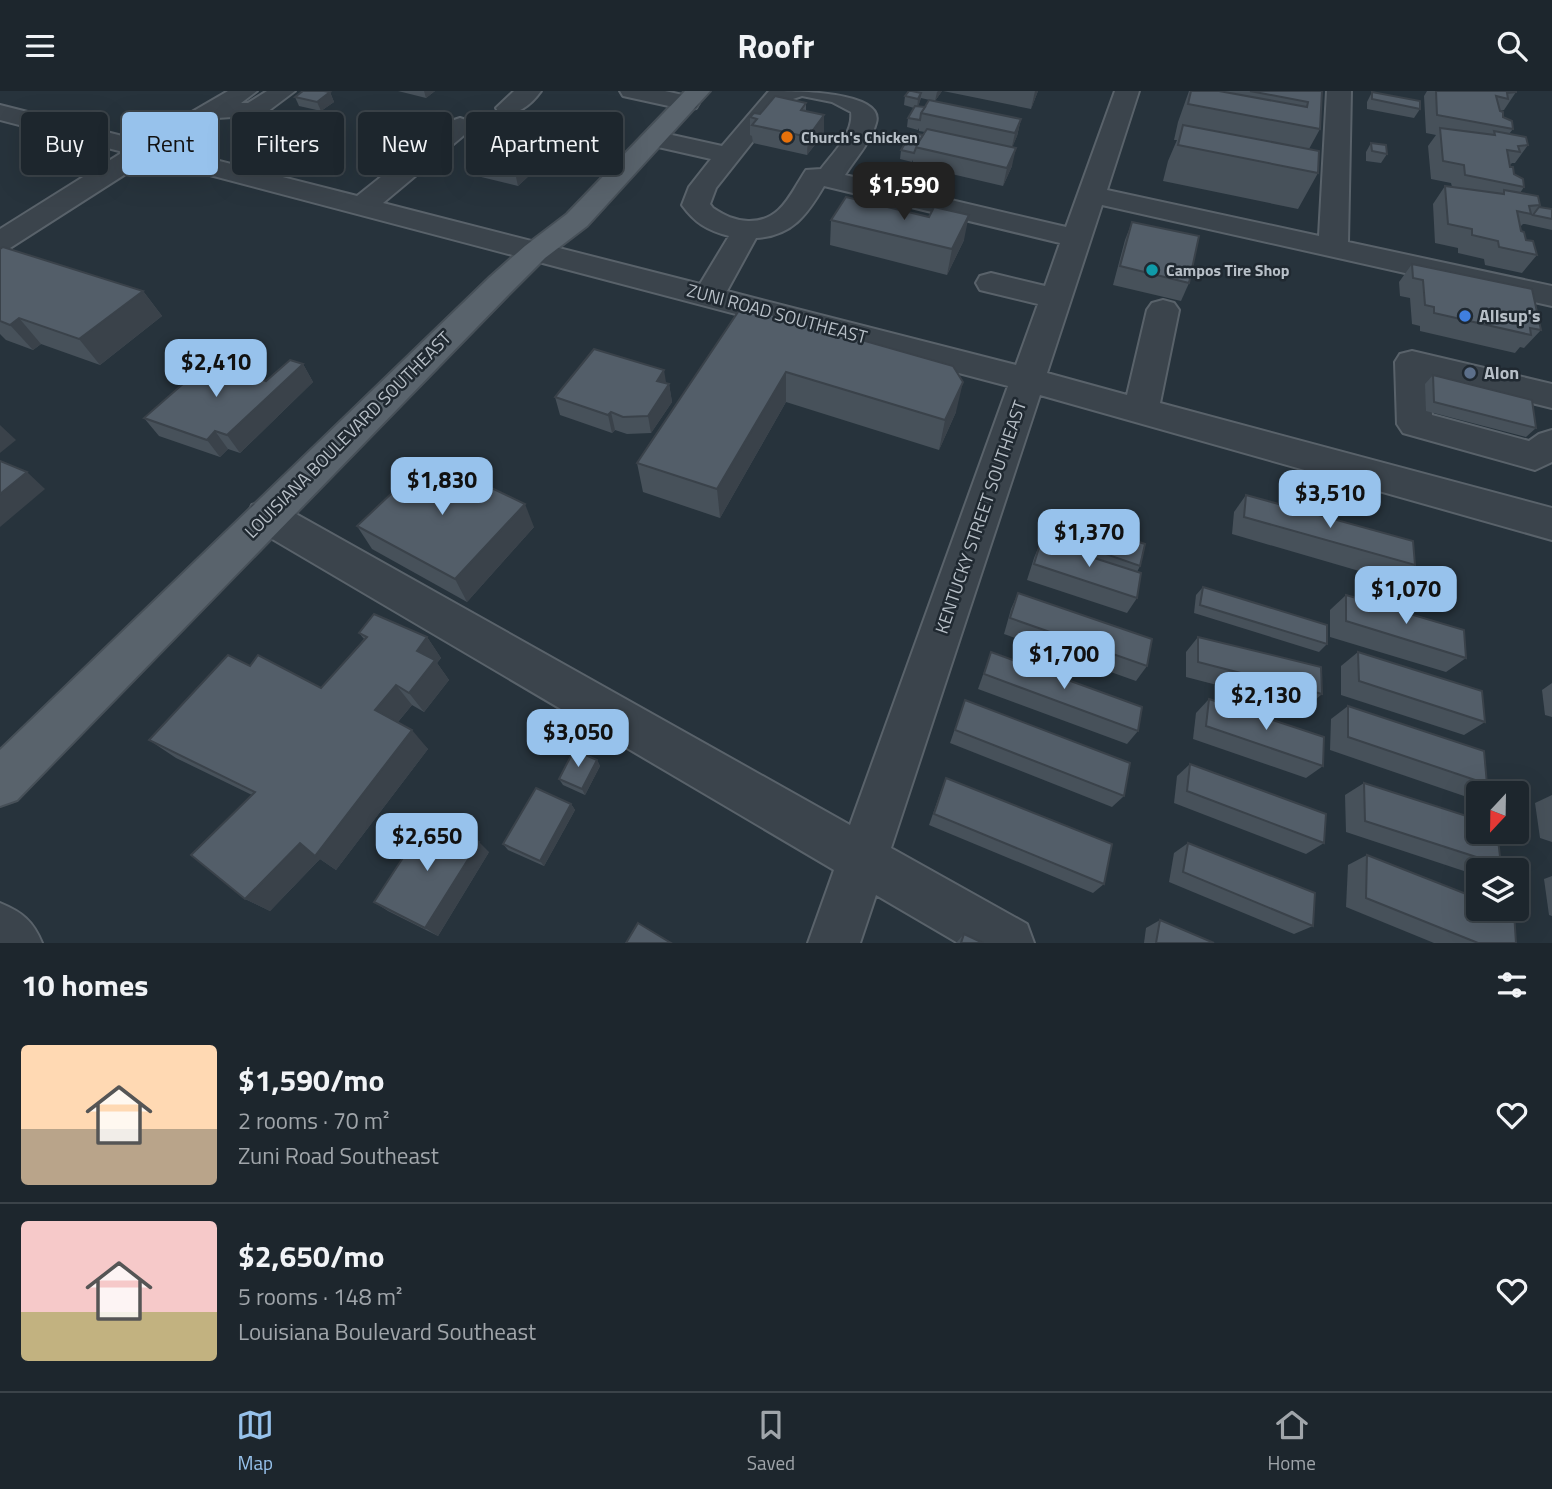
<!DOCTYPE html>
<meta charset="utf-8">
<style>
:root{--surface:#1d262d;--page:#252e35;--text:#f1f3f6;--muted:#a0a5aa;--line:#3b4349;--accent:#97c2ec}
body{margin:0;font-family:"Titillium Web",sans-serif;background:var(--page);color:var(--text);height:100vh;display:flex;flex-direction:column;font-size:26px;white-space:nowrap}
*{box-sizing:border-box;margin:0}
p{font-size:23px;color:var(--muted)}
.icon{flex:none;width:38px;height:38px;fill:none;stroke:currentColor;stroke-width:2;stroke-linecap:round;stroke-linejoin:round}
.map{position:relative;height:852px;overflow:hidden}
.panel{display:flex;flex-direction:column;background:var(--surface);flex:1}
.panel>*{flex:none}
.guide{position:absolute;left:21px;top:21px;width:700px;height:63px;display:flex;gap:14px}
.needle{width:46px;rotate:202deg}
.buttons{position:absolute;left:1466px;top:690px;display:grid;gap:14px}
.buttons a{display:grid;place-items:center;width:63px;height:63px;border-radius:7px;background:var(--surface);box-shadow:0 7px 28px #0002,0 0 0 2px var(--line);font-size:35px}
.price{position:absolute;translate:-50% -60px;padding:0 16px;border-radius:14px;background:var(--accent);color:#111;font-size:23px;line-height:46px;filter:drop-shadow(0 2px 4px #0008)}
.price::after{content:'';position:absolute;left:50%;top:42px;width:21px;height:16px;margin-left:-10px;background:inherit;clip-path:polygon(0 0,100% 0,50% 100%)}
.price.active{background:#222;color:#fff}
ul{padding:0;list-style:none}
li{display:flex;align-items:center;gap:21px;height:175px;padding:0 21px}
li+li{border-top:2px solid var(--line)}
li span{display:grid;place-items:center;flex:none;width:196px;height:140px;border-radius:7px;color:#555}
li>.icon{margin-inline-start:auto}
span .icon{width:84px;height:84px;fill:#fffc;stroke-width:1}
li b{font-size:30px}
h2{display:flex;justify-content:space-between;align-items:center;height:84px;padding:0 21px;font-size:30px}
.tag{padding:0 24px;border-radius:7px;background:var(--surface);box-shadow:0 7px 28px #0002,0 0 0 2px var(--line);font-size:24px;line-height:63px}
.tag.active{background:var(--accent);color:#111}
header{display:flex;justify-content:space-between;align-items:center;height:91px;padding:0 21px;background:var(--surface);font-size:32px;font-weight:700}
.menu{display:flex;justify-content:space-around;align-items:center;height:98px;border-top:2px solid var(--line);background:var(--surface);font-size:19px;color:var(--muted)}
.menu a{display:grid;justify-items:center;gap:4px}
.menu .active{color:var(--accent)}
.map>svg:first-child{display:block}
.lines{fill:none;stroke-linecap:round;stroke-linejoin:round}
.minor-casing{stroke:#59626a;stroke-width:4}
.major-casing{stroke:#475058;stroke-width:4}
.minor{fill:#3b444c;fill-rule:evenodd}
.major{fill:#59636c;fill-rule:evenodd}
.wall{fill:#47515a;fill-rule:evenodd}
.shaded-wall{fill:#3a424a}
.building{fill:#535e69;stroke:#3a424a;stroke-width:2}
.food-dot{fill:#e8710a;stroke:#202931;stroke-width:2.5}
.culture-dot{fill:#0f9aa8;stroke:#202931;stroke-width:2.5}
.shop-dot{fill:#3f7fe0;stroke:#202931;stroke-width:2.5}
.service-dot{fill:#5c6f8a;stroke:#202931;stroke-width:2.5}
.labels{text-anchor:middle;stroke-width:5;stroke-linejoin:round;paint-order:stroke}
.far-poi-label{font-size:16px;font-weight:bold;fill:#b7bfc7;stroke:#202931;text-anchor:start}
.street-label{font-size:18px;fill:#b7bfc7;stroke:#202931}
.poi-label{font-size:18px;font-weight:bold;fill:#b7bfc7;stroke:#202931;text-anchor:start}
</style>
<header><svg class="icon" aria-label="menu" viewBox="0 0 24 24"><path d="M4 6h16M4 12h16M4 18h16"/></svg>Roofr<svg class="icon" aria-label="search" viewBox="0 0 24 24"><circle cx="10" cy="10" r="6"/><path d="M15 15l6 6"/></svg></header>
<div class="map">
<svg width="1552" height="852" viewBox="0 0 1552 852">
<rect width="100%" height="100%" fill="#27333c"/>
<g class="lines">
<g class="minor-casing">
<g id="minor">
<path d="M228 0H257L241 12H248L267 0H295L263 24 217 27 168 57 357 105 451 30 460 27 469 30 473 35 469 40 383 112 700 193 729 145C707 139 695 132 682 114L689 96 711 68 645 53 641 48 645 43 654 40 722 55 769 0C793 0 886 0 876 32 871 51 855 68 845 84L1066 136 1115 0H1139L1107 99 1319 145 1327 0H1351L1348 151 1552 195V215L1102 114 1047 282 1127 304 1147 219 1152 212 1163 209 1174 212 1179 219 1160 312 1552 417V449L1040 304 891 757 1027 833 1034 852H958L876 804 860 852H808L834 779 252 436 247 425 252 414 266 410 280 414 850 734 1008 295 149 68 10 157 0 160V138L123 61 0 29V14L142 50ZM802 5 832 11 851 21C854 42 833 62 821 78L806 79C790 103 781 131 748 130 734 129 725 125 713 117L710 113 716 97 784 11ZM824 95 1060 152 1045 195 991 182 980 185 976 192 980 199 1038 213 1016 274 727 200 756 147C792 145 807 124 824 95Z"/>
<path d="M514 0H541C531 14 516 26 499 22L496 17Z"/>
<polygon points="620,0 665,0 696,7 699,12 696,17 687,19 623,5"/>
<polygon points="1412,260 1552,293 1552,317 1430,287 1432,324 1529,350 1539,343 1552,339 1552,371 1535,379 1403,342 1397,333 1395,271 1400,263"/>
<path d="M0 812C22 821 33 830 42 852H0Z"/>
</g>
</g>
<g class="major-casing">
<polygon id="major" points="685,0 710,0 587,135 545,167 512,200 17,709 0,715 0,659 490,186 525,155 567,123"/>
</g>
<use href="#minor" class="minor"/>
<use href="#major" class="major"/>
</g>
<g class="wall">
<polygon points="398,0 435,0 426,7"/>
<path d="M908 0H942L935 10 1021 28 1017 45 1012 56V75L1003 95 913 74V69L912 71 900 68 901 59 907 52 908 49 923 44 925 41 919 40V37L918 39 907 36 908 27 914 17 904 14 905 5ZM921 7 934 10 925 16 918 15Z"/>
<polygon points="943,0 1038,0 1031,18"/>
<polygon points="1189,0 1322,0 1320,38 1309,58 1318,82 1298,118 1163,90 1168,70 1177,49 1174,49 1178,31"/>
<polygon points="1427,0 1516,0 1516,1 1504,19 1500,20 1503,26 1513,38 1509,43 1528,54 1515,72 1512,72 1510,74 1514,83 1524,96 1520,102 1540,114 1539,116 1552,118 1552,139 1525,133 1523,133 1520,136 1526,149 1537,164 1522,182 1485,174 1484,168 1458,162 1458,157 1435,152 1433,113 1445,95 1452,96 1451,92 1431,88 1428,55 1436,44 1426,42 1424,5"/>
<polygon points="330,1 334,11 321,20 299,15 295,6"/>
<polygon points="1372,1 1420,18 1414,27 1367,18 1367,11"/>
<polygon points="806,12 806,20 824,24 824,42 807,64 753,52 752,45 750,44 750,26"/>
<polygon points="1371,52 1387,63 1381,72 1366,70 1366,61"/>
<polygon points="559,57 518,95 477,85 471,67"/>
<polygon points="831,129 964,149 947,184 830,154"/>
<polygon points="1132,131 1189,192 1181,210 1113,194 1125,149"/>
<polygon points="0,158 143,200 162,225 100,274 41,253 33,259 6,249 0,243"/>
<polygon points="1412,173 1541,239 1524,257 1520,256 1515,262 1420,240 1420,235 1412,233 1410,207 1400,205 1399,191"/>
<polygon points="742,215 956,321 939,359 786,311 720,427 643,401 637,372"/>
<polygon points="303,273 313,291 240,362 228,358 220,366 159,345 144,327 181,295 177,290 206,276 266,290"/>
<polygon points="1433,284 1536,337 1526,346 1426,320 1425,293"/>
<polygon points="666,293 669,293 672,311 651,342 627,343 615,339 612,342 560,324 555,306"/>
<polygon points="1246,404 1415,474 1397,491 1232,443 1234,421"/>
<polygon points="1058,424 1140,475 1137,481 1137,507 1127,522 1027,489 1034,467 1041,450 1047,452"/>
<polygon points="357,435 534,436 467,511 372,458"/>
<polygon points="1203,496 1327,553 1319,561 1194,522 1196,504"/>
<polygon points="1018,502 1147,575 1136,590 1004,543 1011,518"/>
<polygon points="1346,504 1466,567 1446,581 1330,546 1330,519"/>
<polygon points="359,542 427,546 441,567 437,572 449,589 424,621 412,614 398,631 428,658 336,779 320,768 270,820 245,808 252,704 176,667 149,649 250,575 321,597 364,548"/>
<polygon points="1198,546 1322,603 1306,617 1186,586 1186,561"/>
<polygon points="991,561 1138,640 1127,653 978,598"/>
<polygon points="1358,561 1485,631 1464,644 1341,604 1341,575"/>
<polygon points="1552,592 1552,626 1545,624 1542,599"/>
<polygon points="1209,608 1323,675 1306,687 1193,648 1196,622"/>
<polygon points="965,609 1124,705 1112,716 950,652"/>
<polygon points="1348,615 1487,693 1464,705 1330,659 1331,628"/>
<polygon points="597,669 600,675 585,704 563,694 559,688"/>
<polygon points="1190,673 1324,752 1306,763 1174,712 1177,685"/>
<polygon points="946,687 1104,793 1093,802 929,734 941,700"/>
<polygon points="1364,692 1501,774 1490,779 1479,779 1479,783 1476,784 1346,741 1345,704"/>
<polygon points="1552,704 1552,751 1540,747 1535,712"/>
<polygon points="571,713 575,719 544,775 508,759 503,753"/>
<polygon points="1188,752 1313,835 1294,843 1169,791 1174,762"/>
<polygon points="489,761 438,845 388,820 374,811"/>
<polygon points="1367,764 1516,852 1434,852 1346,816 1348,774"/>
<polygon points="1552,785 1552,825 1549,824 1544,788"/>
<polygon points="1160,829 1214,852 1144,852 1146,837"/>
<polygon points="964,843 983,852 956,852"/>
</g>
<g class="shaded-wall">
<polygon points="424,0 435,0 426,7"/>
<polygon points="938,0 942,0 935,10 937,1"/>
<polygon points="1035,0 1038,0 1031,18"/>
<polygon points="330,1 334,11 321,20 317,11"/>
<polygon points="921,2 920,11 917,17 918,8"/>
<polygon points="824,24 824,42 807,64 808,46"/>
<polygon points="1021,28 1017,45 1011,60 1015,42"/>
<polygon points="555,39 559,57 518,95 514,77"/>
<polygon points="1016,57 1012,75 1003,95 1007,77"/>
<polygon points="969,124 964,149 947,184 952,158"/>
<polygon points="143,200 162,225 100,274 79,248"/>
<polygon points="19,227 41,253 33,259 10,234"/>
<polygon points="303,273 313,291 240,362 227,344"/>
<polygon points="664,279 667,297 669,293 672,311 651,342 648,325 657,290"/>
<polygon points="786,281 786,311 720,427 717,398"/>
<polygon points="963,291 956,321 939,359 945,329"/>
<polygon points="611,321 615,339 612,342 608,324"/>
<polygon points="0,334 16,349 0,362"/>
<polygon points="215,340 228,358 220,366 207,349"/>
<polygon points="27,381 45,398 0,436 0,403"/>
<polygon points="525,413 534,436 467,511 455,488"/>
<polygon points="427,546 441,567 437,572 449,589 424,621 409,602 417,560"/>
<polygon points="396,594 412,614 392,638 375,619"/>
<polygon points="412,639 428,658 336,779 320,768 270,820 245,808"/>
<polygon points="597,669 600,675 585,704 582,698"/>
<polygon points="571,713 575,719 544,775 540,770"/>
<polygon points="479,751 489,761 438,845 425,837"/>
</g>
<g class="building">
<polygon points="303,0 324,0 330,1 317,11 295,6"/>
<polygon points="909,0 912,0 921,2 918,8 905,5"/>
<polygon points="1191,0 1219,0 1307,16 1308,11 1250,0 1322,0 1320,38 1188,13"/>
<polygon points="1436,0 1516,0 1516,1 1507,2 1508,8 1496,5 1500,20 1503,21 1503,26 1512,30 1513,38 1437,24"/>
<polygon points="1372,1 1420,10 1420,18 1372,8"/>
<polygon points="775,5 806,12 801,19 824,24 808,46 752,34 757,28 750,26 754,22 760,23"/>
<polygon points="929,9 1021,28 1015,42 921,22"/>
<polygon points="915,15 925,16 921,22 920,29 908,27"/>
<polygon points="514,29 555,39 514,77 471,67"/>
<polygon points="1183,34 1319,60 1318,82 1178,54"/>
<polygon points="1440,37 1495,44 1494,40 1526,46 1528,54 1518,55 1520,61 1507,59 1510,76 1513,76 1514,83 1523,88 1524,96 1465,84 1464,74 1443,70"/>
<polygon points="927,38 1016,57 1007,77 915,56"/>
<polygon points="912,42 923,44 918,52 908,49"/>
<polygon points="906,51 917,54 914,62 901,59"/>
<polygon points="1371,52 1386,54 1387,63 1372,60"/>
<polygon points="1445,95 1504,103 1504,99 1538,105 1540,114 1529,115 1531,123 1517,120 1521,140 1524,141 1526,149 1533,150 1537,164 1499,156 1498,150 1472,144 1472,138 1448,133"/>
<polygon points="846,106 929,126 934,116 969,124 952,158 831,129"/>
<polygon points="1539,116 1552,118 1552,128 1533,124"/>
<polygon points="1132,131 1199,145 1189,192 1120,175"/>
<polygon points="3,156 143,200 79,248 19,227 10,234 0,230 0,158"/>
<polygon points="1412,173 1532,198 1541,239 1530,237 1531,244 1434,222 1434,216 1425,214 1423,189 1413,187"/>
<polygon points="742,215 953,275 963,291 945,329 786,281 717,398 637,372"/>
<polygon points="594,258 664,279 657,290 669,293 648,325 623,326 611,321 608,324 555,306"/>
<polygon points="290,269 303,273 227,344 215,340 207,349 144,327 184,292 177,290 196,273 206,276 211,272 266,290"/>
<polygon points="1433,284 1532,309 1536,337 1434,311"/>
<polygon points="429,367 525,413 455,488 357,435"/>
<polygon points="0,370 27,381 0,403"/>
<polygon points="1246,404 1413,450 1415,474 1244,426"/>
<polygon points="1058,424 1145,453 1140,475 1051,444"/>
<polygon points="1041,450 1141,482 1137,507 1034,473"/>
<polygon points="1203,496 1327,534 1327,553 1200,514"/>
<polygon points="1018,502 1152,548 1147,575 1010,527"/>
<polygon points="1346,504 1464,539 1466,567 1346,530"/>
<polygon points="374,523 427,546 417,560 435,569 409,602 396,594 375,619 412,639 315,765 300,752 245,808 191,764 255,701 149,649 228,564 250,575 258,564 321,597 367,546 359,542"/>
<polygon points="1198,546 1321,576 1322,603 1198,571"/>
<polygon points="991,561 1142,616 1138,640 984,583"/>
<polygon points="1358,561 1482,600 1485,631 1359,590"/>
<polygon points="1209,608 1324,646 1323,675 1206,635"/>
<polygon points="965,609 1130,672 1124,705 955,639"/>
<polygon points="1348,615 1484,660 1487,693 1348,646"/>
<polygon points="574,659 597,669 582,698 559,688"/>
<polygon points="1190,673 1326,723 1324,752 1187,700"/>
<polygon points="946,687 1112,753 1104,793 934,723"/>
<polygon points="1364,692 1479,729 1479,740 1497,740 1501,774 1365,730"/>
<polygon points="536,697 571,713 540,770 503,753"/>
<polygon points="429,727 479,751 425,837 374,811"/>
<polygon points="1188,752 1315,802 1313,835 1183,781"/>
<polygon points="1367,764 1479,808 1479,817 1503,817 1514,821 1516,852 1478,852 1366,807"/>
<polygon points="1160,829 1214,852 1156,852"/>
<polygon points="638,832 671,852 626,852"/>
<polygon points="964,843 983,852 961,852"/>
</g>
<circle class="food-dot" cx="787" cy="46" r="7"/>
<circle class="culture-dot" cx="1152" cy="179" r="7"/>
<circle class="shop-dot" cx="1465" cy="225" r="7"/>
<circle class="service-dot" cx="1470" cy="282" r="7"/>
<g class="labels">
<g class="far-poi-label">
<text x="801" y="52">Church's Chicken</text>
<text x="1166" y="185">Campos Tire Shop</text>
</g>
<g class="street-label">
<text transform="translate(777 223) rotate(15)" y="6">ZUNI ROAD SOUTHEAST</text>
<text transform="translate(348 344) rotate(-45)" y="6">LOUISIANA BOULEVARD SOUTHEAST</text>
<text transform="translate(981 426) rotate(-71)" y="6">KENTUCKY STREET SOUTHEAST</text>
</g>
<g class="poi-label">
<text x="1479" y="231">Allsup's</text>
<text x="1484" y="288">Alon</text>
</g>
</g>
</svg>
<div class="buttons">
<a><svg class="needle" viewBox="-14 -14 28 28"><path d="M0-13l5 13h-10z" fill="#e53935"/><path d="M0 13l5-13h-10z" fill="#a0a5aa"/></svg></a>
<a><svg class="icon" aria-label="layers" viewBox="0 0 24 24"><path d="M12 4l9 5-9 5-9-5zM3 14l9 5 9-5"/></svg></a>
</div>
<b class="price active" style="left:904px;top:131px">$1,590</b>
<b class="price" style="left:216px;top:308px">$2,410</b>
<b class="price" style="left:442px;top:426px">$1,830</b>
<b class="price" style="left:1330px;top:439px">$3,510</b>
<b class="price" style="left:1089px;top:478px">$1,370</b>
<b class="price" style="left:1406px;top:535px">$1,070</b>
<b class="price" style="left:1064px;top:600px">$1,700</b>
<b class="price" style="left:1266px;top:641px">$2,130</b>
<b class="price" style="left:578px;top:678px">$3,050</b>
<b class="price" style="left:427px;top:782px">$2,650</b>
<div class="guide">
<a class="tag">Buy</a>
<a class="tag active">Rent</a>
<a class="tag">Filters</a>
<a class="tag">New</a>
<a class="tag">Apartment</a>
</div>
</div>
<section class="panel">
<h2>10 homes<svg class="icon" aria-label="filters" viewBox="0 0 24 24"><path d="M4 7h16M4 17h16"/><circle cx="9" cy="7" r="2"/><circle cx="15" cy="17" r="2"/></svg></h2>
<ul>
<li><span style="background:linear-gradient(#ffd9b3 60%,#b9a48a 0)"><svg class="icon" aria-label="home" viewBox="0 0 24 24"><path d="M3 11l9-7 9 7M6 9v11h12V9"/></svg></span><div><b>$1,590/mo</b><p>2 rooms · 70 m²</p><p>Zuni Road Southeast</p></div><svg class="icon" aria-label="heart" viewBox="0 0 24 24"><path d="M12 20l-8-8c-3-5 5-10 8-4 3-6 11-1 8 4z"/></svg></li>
<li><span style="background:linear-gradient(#f6c9c9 65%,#c2b280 0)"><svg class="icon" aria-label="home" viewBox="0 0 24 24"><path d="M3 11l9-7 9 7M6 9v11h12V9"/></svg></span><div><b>$2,650/mo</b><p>5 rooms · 148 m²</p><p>Louisiana Boulevard Southeast</p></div><svg class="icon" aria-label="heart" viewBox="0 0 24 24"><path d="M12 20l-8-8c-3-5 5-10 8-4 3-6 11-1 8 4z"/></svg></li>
</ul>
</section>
<nav class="menu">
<a class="active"><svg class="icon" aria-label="map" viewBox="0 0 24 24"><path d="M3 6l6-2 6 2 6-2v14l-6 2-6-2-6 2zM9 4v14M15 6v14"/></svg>Map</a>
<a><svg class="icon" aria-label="saved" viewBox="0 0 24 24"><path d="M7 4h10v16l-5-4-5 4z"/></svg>Saved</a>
<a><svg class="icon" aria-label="home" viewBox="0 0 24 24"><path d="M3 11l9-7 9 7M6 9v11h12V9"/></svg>Home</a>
</nav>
